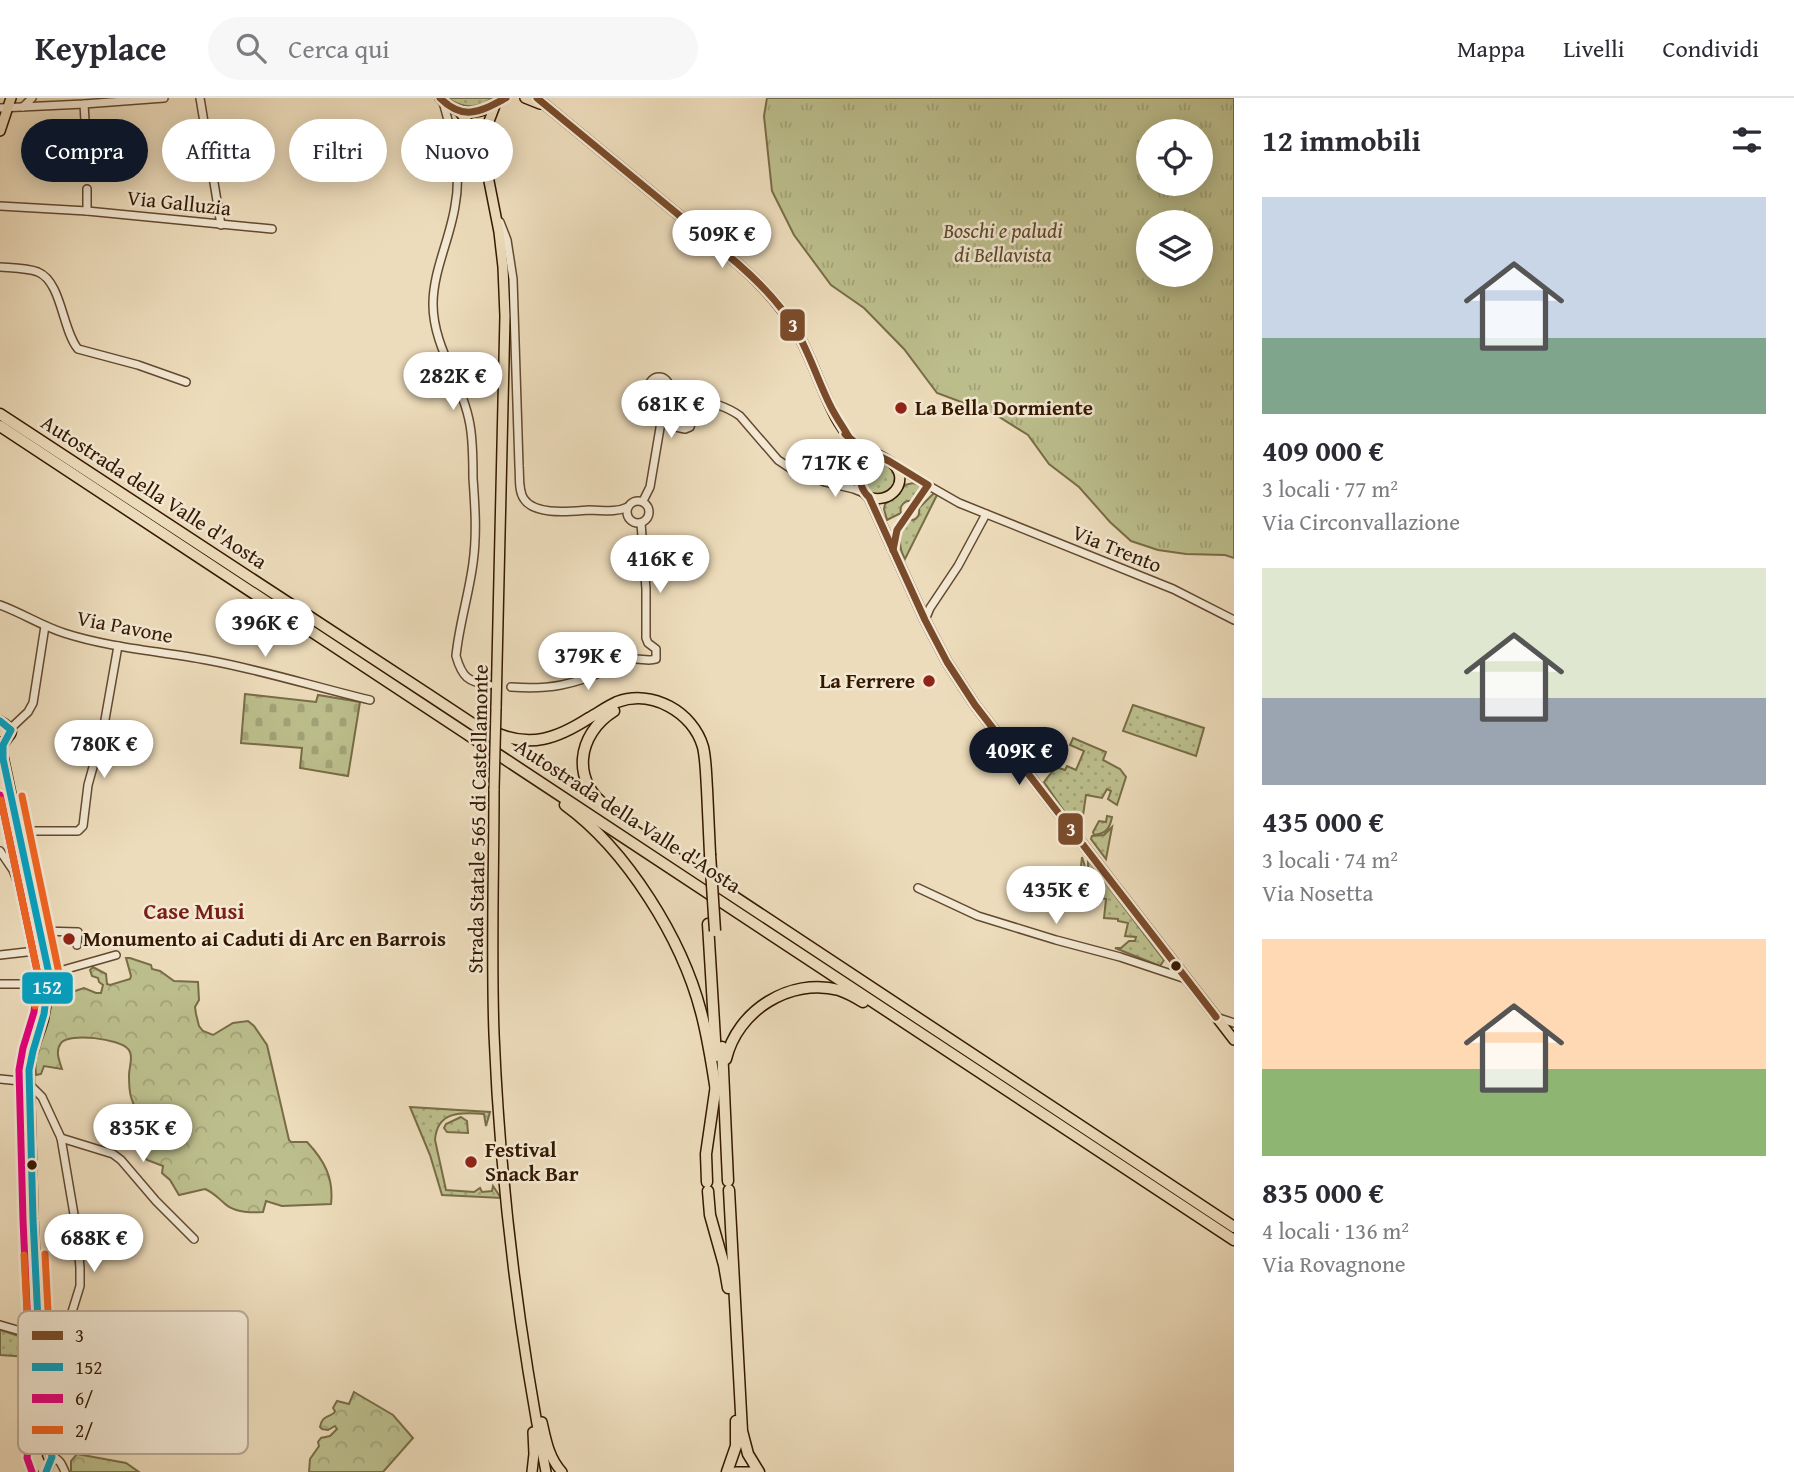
<!DOCTYPE html>
<html lang="it">
<meta charset="utf-8">
<style>
:root{--surface:#fff;--page:#f7f7f7;--text:#2b2b33;--muted:#7c7c81;--line:#e1e1e2;--accent:#111827}
body{margin:0;font-family:"Gentium Book Plus",serif;background:var(--page);color:var(--text);height:100vh;display:flex;flex-direction:column;font-size:26px;white-space:nowrap}
*{box-sizing:border-box;margin:0}
p{font-size:23px;color:var(--muted)}
.icon{flex:none;width:38px;height:38px;fill:none;stroke:currentColor;stroke-width:2;stroke-linecap:round;stroke-linejoin:round}
.map{position:relative;flex:1;overflow:hidden}
.panel{display:flex;flex-direction:column;background:var(--surface);width:560px}
.panel>*{flex:none}
.guide{position:absolute;left:21px;top:21px;width:665px;height:63px;display:flex;gap:14px}
.buttons{position:absolute;left:1136px;top:21px;display:grid;gap:14px}
.buttons a{display:grid;place-items:center;width:77px;height:77px;border-radius:50%;background:var(--surface);box-shadow:0 4px 18px #0003;font-size:35px}
.price{position:absolute;translate:-50% -60px;padding:0 16px;border-radius:24px;background:#fff;color:#222;font-size:23px;line-height:46px;filter:drop-shadow(0 2px 4px #0008)}
.price::after{content:'';position:absolute;left:50%;top:42px;width:21px;height:16px;margin-left:-10px;background:inherit;clip-path:polygon(0 0,100% 0,50% 100%)}
.price.selected{background:var(--accent);color:#fff}
ul{padding:0;list-style:none}
li{display:grid;align-content:center;gap:14px;height:371px;padding:0 28px}
li span{display:grid;place-items:center;height:217px;border-radius:0px;color:#555}
li>.icon{margin-inline-start:auto}
span .icon{width:126px;height:126px;fill:#fffc;stroke-width:1}
li b{font-size:30px}
h2{display:flex;justify-content:space-between;align-items:center;height:84px;padding:0 28px;font-size:30px}
.pill{padding:0 24px;border-radius:32px;background:var(--surface);box-shadow:0 4px 18px #0003;font-size:24px;line-height:63px}
.pill.selected{background:var(--accent);color:#fff}
header{display:flex;align-items:center;gap:42px;box-sizing:border-box;height:98px;padding:0 35px;background:var(--surface);border-bottom:2px solid var(--line)}
header strong{font-size:33px}
nav{display:flex;gap:38px;margin-inline-start:auto;font-size:24px}
.search{width:490px;height:63px;background:var(--page);display:flex;align-items:center;gap:18px;box-sizing:border-box;padding:0 24px;border-radius:38px;color:var(--muted);font-size:26px}
main{display:flex;flex:1;min-height:0}
.map>svg:first-child{display:block}
.grass{fill:url(#grass-dots);stroke:#786c46;stroke-width:2}
.forest{fill:url(#forest-crowns);stroke:#786c46;stroke-width:2}
.cemetery{fill:url(#cemetery-stones);stroke:#786c46;stroke-width:2}
.park{fill:url(#park-tufts);stroke:#786c46;stroke-width:2;fill-rule:evenodd}
.lines{fill:none;stroke-linecap:round;stroke-linejoin:round}
.minor-casing{stroke:#62492f;stroke-width:10}
.major-casing{stroke:#341800;stroke-width:12}
.highway-casing{stroke:#341800;stroke-width:13}
.minor{stroke:#f3e8d3;stroke-width:7}
.major{stroke:#eddcbb;stroke-width:9}
.highway{stroke:#eddcbb;stroke-width:10}
.major-bridge-casing{stroke:#341800;stroke-width:12;stroke-linecap:butt}
.highway-bridge-casing{stroke:#341800;stroke-width:13;stroke-linecap:butt}
.major-bridge{stroke:#eddcbb;stroke-width:9}
.highway-bridge{stroke:#eddcbb;stroke-width:10}
.bus-1-casing{stroke:#f3e8d3;stroke-width:12}
.bus-2-casing{stroke:#f3e8d3;stroke-width:12}
.bus-3-casing{stroke:#f3e8d3;stroke-width:12}
.bus-4-casing{stroke:#f3e8d3;stroke-width:12}
.bus-1{stroke:#7a4b2a;stroke-width:7}
.bus-2{stroke:#03a2c4;stroke-width:7}
.bus-3{stroke:#e5007d;stroke-width:7}
.bus-4{stroke:#f26522;stroke-width:7}
.poi-dot{fill:#8f2418;stroke:#f3e8d3;stroke-width:2.5}
.bus-dot{fill:#341800;stroke:#f3e8d3;stroke-width:2.5}
.labels{text-anchor:middle;stroke-width:5;stroke-linejoin:round;paint-order:stroke}
.street-label{font-size:21px;fill:#341800;stroke:#f3e8d3}
.park-label{font-size:21px;font-style:italic;fill:#5d4a2a;stroke:#f3e8d3}
.poi-label{font-size:21px;font-weight:bold;fill:#341800;stroke:#f3e8d3;text-anchor:start}
.neighbourhood-label{font-size:23px;font-weight:bold;fill:#7a1f14;stroke:#f3e8d3}
.key{fill:#f3e8d3;stroke:#baaa94;stroke-width:2}
.key-label{font-size:19px;fill:#341800}
.line-badge{stroke:#f3e8d3;stroke-width:2.5}
.badge-label{font-size:19px;text-anchor:middle;font-weight:bold;fill:#fff}
</style>
<header>
<strong>Keyplace</strong>
<div class="search"><svg class="icon" aria-label="search" viewBox="0 0 24 24"><circle cx="10" cy="10" r="6"/><path d="M15 15l6 6"/></svg>Cerca qui</div>
<nav><a>Mappa</a><a>Livelli</a><a>Condividi</a></nav>
</header>
<main>
<div class="map">
<svg width="1234" height="1374" viewBox="0 0 1234 1374">
<defs>
<pattern id="grass-dots" width="8" height="8" patternUnits="userSpaceOnUse" patternTransform="scale(1.75)"><rect width="8" height="8" fill="#bcbf8d"/><path d="M2 2h.1M6 6h.1" fill="none" stroke="#a2a378" stroke-width="1.8" stroke-linecap="round"/></pattern>
<pattern id="forest-crowns" width="20" height="18" patternUnits="userSpaceOnUse" patternTransform="scale(1.75)"><rect width="20" height="18" fill="#bcbf8d"/><path d="M2 6a3 3 0 1 1 6 0M12 15a3 3 0 1 1 6 0" fill="none" stroke="#a2a378"/></pattern>
<pattern id="cemetery-stones" width="16" height="16" patternUnits="userSpaceOnUse" patternTransform="scale(1.75)"><rect width="16" height="16" fill="#bcbf8d"/><path d="M2 7V4a2 2 0 0 1 4 0v3zM10 15v-3a2 2 0 0 1 4 0v3z" fill="#a2a378"/></pattern>
<pattern id="park-tufts" width="24" height="20" patternUnits="userSpaceOnUse" patternTransform="scale(1.75)"><rect width="24" height="20" fill="#bcbf8d"/><path d="M3 7l-1-3M5 7V3M7 7l1-3M15 17l-1-3M17 17v-4M19 17l1-3" fill="none" stroke="#a2a378"/></pattern>
</defs>
<rect width="100%" height="100%" fill="#eddcbb"/>
<filter id="stains"><feTurbulence type="fractalNoise" baseFrequency=".00286" numOctaves="4"/><feColorMatrix values="0 0 0 0 .2 0 0 0 0 .09 0 0 0 0 .02 0 0 0 .5 -.17"/></filter>
<radialGradient id="worn" r=".72"><stop offset=".6" stop-color="#630" stop-opacity="0"/><stop offset="1" stop-color="#630" stop-opacity=".3"/></radialGradient>
<g class="grass">
<path d="M448 0H492C478 11 462 11 448 0Z"/>
<circle cx="879" cy="381" r="16"/>
<path d="M913 385 923 388 913 403C905 402 899 407 901 415L887 422 884 411 885 406 897 398 905 387Z"/>
<path d="M934 395 937 397 905 461C897 447 899 434 907 421L913 422C919 420 920 416 919 410Z"/>
<polygon points="1133,607 1204,630 1196,658 1123,633"/>
<polygon points="1073,640 1106,654 1103,662 1120,671 1126,679 1117,707 1108,701 1111,693 1107,691 1102,700 1086,697 1082,724 1084,730 1084,735 1079,735 1044,684 1056,669 1065,672 1067,668 1076,672 1084,653 1070,647"/>
<path d="M1107 718 1112 719C1110 730 1106 736 1094 737L1093 734 1099 723 1106 724Z"/>
<polygon points="1112,729 1106,761 1091,741 1092,738 1104,737"/>
<path d="M1082 759C1087 772 1087 786 1081 799L1078 798Z"/>
<polygon points="1088,762 1164,862 1160,868 1115,850 1121,850 1129,843 1135,843 1136,839 1125,838 1128,825 1118,823 1118,821 1104,820 1106,801 1088,797"/>
<path d="M410 1009 490 1014 486 1028 484 1016C461 1014 437 1013 435 1042L446 1092 474 1094 480 1090 482 1094 492 1093 493 1088 501 1100 442 1097 430 1057Z"/>
<polygon points="461,1019 467,1023 468,1035 447,1034 444,1030 446,1026"/>
<polygon points="0,1232 25,1240 27,1242 28,1259 0,1257"/>
</g>
<g class="forest">
<path d="M126 860H130L151 867 152 871 160 873 174 883 198 884 199 902 195 909 196 916 199 928 203 933 213 937 233 925 248 923 254 928 267 947 289 1042 291 1044H307C324 1062 334 1080 331 1106L282 1108 266 1103 263 1114C250 1115 233 1114 224 1105 217 1099 214 1095 205 1091L179 1097 170 1082 162 1075 163 1068 147 1062 141 1055 143 1049 148 1047 149 1041 131 1024 132 1017 136 1014C135 1008 133 1005 131 999 129 992 129 984 129 977 129 970 134 957 128 951 120 941 69 934 61 945 55 953 59 962 62 971L44 968 41 976 36 977C33 950 45 942 49 919L47 917 52 901 59 896 65 899 75 893 84 890 96 895H101L103 887 99 884 98 880 92 878 90 872 93 869 106 876 107 886 110 887 130 881 131 878Z"/>
<path d="M354 1294 393 1317 413 1340 383 1374H309L310 1361 319 1348 318 1344 321 1340 330 1338 337 1331 335 1328 328 1332 322 1331 320 1329C322 1318 327 1320 334 1315L335 1313 333 1310 337 1303 349 1306Z"/>
<polygon points="77,1356 126,1365 139,1374 71,1374 71,1363"/>
</g>
<polygon class="cemetery" points="245,596 316,604 318,597 360,604 348,678 300,670 302,650 241,645"/>
<path class="park" d="M767 0H1234V460L1225 457 1186 456 1158 452 1131 443 1110 424 1079 389 1049 366 1028 337 996 317 937 295 904 251 864 210 831 187 794 137 772 93 764 18ZM1148 33H1200V86H1148ZM1148 124H1200V177H1148Z"/>
<g class="lines">
<g class="minor-casing">
<g id="minor">
<polyline points="200,0 221,127"/>
<path d="M443 4C453 39 462 72 455 108 450 141 433 173 433 206 433 250 463 285 470 327 473 344 473 363 473 380 475 408 477 436 473 465 469 496 459 527 456 558 462 579 468 584 489 587"/>
<polyline points="84,6 87,56"/>
<polyline points="23,9 32,0"/>
<polyline points="0,10 84,6 164,0"/>
<polyline points="0,108 87,113 272,131"/>
<polyline points="87,113 87,91"/>
<path d="M500 124 507 142 513 181 519 368C520 378 518 393 524 401 535 418 572 413 589 412 603 412 615 415 628 409"/>
<path d="M0 169C12 170 27 170 38 174 62 184 62 232 78 251L138 267 186 284"/>
<circle cx="659" cy="289" r="10"/>
<path d="M669 291 677 293 682 298H692L695 303C709 302 729 310 740 318L778 362 793 372 825 384 854 391 864 395"/>
<polyline points="682,298 676,303 672,323 676,329 685,331 690,329 694,316 695,303"/>
<polyline points="896,369 959,405 1173,491 1234,522"/>
<polyline points="828,382 842,382 860,373"/>
<circle cx="638" cy="414" r="11"/>
<polyline points="643,403 650,389 661,324 663,309 658,300"/>
<polyline points="893,452 897,432 928,387"/>
<path d="M0 507C22 515 42 528 64 535 110 550 160 553 207 562 262 572 315 589 370 602"/>
<polyline points="925,522 930,510 958,468 986,416"/>
<path d="M511 589C549 592 573 587 609 571 615 569 622 564 629 562 638 559 647 564 656 561V551L648 545 646 540V491L641 425"/>
<polyline points="11,630 28,614 33,605 45,528"/>
<polyline points="18,733 78,733 83,728 88,687 103,633 118,548"/>
<polyline points="0,753 13,772 23,798 32,795"/>
<polyline points="918,790 978,818 1056,842 1120,859 1186,881"/>
<polyline points="40,833 78,834 77,847"/>
<polyline points="0,857 44,852"/>
<polyline points="49,876 116,857"/>
<polyline points="0,886 49,886"/>
<polyline points="1216,919 1234,925"/>
<polyline points="0,981 30,984"/>
<polyline points="30,987 42,999 61,1040 77,1134 80,1170 80,1188 67,1230 55,1284 42,1297"/>
<polyline points="61,1040 113,1056 121,1062 156,1103 194,1141"/>
<polyline points="0,1227 31,1236 38,1236"/>
<path d="M52 1359C60 1361 62 1367 65 1374"/>
<polyline points="32,1374 39,1364"/>
</g>
</g>
<g class="major-casing">
<g id="major">
<path d="M440 0C456 19 485 19 500 0"/>
<polyline points="525,0 540,6"/>
<path d="M537 0 737 165C760 185 781 207 797 234 812 261 821 291 835 318 840 328 847 336 852 345 856 352 859 363 860 371 861 384 856 389 869 399L925 522 947 564 975 607 1234 942"/>
<polyline points="459,13 473,31 486,68 499,134 503,169 505,218 496,610"/>
<polyline points="0,33 11,0"/>
<polyline points="486,62 488,26 496,5"/>
<path d="M853 346C864 351 885 358 894 367 910 384 890 407 869 399"/>
<path d="M0 623C22 636 6 635 2 650"/>
<path d="M0 644 49 876C48 892 47 907 43 922 38 939 31 954 29 972L33 1121 41 1284 43 1317 52 1359 46 1374"/>
<path d="M494 691C494 772 491 854 494 936 500 1083 518 1230 546 1374"/>
<path d="M542 1324C546 1342 549 1360 562 1374"/>
<polyline points="42,1329 37,1359 44,1374"/>
<polyline points="532,1374 534,1356 533,1334"/>
<polyline points="736,1374 751,1374"/>
</g>
</g>
<g class="highway-casing">
<g id="highway">
<polyline points="0,316 429,597 1234,1129"/>
<polyline points="0,328 1234,1142"/>
<path d="M494 634C530 651 558 640 589 620 598 615 608 608 617 604 652 591 693 614 703 649 706 662 706 677 707 691 708 713 709 734 710 756"/>
<path d="M565 707C627 752 682 841 701 914 708 940 712 967 716 993"/>
<path d="M609 710C570 684 577 636 614 613"/>
<polyline points="708,826 716,958"/>
<polyline points="722,949 728,1083"/>
<path d="M726 961C737 913 790 879 839 892 848 895 855 899 863 904"/>
<polyline points="707,1084 706,1056 716,987"/>
<polyline points="729,1092 742,1333 748,1356 759,1374"/>
<polyline points="708,1093 710,1117 724,1167 728,1190"/>
<polyline points="727,1374 736,1348 736,1323"/>
</g>
</g>
<use href="#minor" class="minor"/>
<use href="#major" class="major"/>
<use href="#highway" class="highway"/>
<g class="major-bridge-casing">
<polyline id="major-bridge" points="494,691 496,610"/>
</g>
<g class="highway-bridge-casing">
<polyline id="highway-bridge" points="710,756 715,833"/>
</g>
<use href="#major-bridge" class="major-bridge"/>
<use href="#highway-bridge" class="highway-bridge"/>
<g class="bus-1-casing">
<g id="bus-1">
<path d="M440 0C464 24 481 13 506 0"/>
<path d="M537 0 737 165C760 185 782 207 797 234 810 257 818 283 830 307 837 322 848 335 854 349 862 368 855 387 869 399L925 522 947 564 975 607 1216 919"/>
<polyline points="845,336 860,349 889,363 928,387 897,432 893,452"/>
</g>
</g>
<g class="bus-2-casing">
<polyline id="bus-2" points="0,623 11,632 3,647 3,661 49,876 44,916 33,953 29,972 33,1121 41,1284 43,1317 52,1359 46,1374"/>
</g>
<g class="bus-3-casing">
<polyline id="bus-3" points="0,697 38,877 34,914 23,950 19,972 23,1122 32,1317 27,1360 32,1374"/>
</g>
<g class="bus-4-casing">
<g id="bus-4">
<polyline points="22,698 59,875"/>
<polyline points="1,702 38,877 35,908"/>
<polyline points="45,1156 53,1307"/>
<polyline points="24,1157 32,1309"/>
</g>
</g>
<use href="#bus-1" class="bus-1"/>
<use href="#bus-2" class="bus-2"/>
<use href="#bus-3" class="bus-3"/>
<use href="#bus-4" class="bus-4"/>
</g>
<g class="poi-dot">
<circle cx="901" cy="310" r="7"/>
<circle cx="929" cy="583" r="7"/>
<circle cx="69" cy="841" r="7"/>
<circle cx="471" cy="1064" r="7"/>
</g>
<g class="bus-dot">
<circle cx="1176" cy="868" r="6"/>
<circle cx="32" cy="1067" r="6"/>
</g>
<g class="labels">
<g class="street-label">
<text transform="translate(179 105) rotate(6)" y="7">Via Galluzia</text>
<text transform="translate(154 394) rotate(33)" y="7">Autostrada della Valle d'Aosta</text>
<text transform="translate(1117 451) rotate(22)" y="7">Via Trento</text>
<text transform="translate(125 529) rotate(11)" y="7">Via Pavone</text>
<text transform="translate(628 718) rotate(33)" y="7">Autostrada della Valle d'Aosta</text>
<text transform="translate(478 721) rotate(-89)" y="7">Strada Statale 565 di Castellamonte</text>
</g>
<g class="park-label">
<text x="1003" y="140">Boschi e paludi<tspan x="1003" dy="24">di Bellavista</tspan></text>
</g>
<g class="poi-label">
<text x="915" y="317">La Bella Dormiente</text>
<text x="915" y="590" text-anchor="end">La Ferrere</text>
<text x="83" y="848">Monumento ai Caduti di Arc en Barrois</text>
<text x="485" y="1059">Festival<tspan x="485" dy="24">Snack Bar</tspan></text>
</g>
<g class="neighbourhood-label">
<text x="194" y="821">Case Musi</text>
</g>
</g>
<rect x="18" y="1213" width="230" height="143" rx="10" class="key"/>
<rect x="32" y="1233" width="31" height="9" fill="#7a4b2a"/>
<rect x="32" y="1265" width="31" height="8" fill="#03a2c4"/>
<rect x="32" y="1296" width="31" height="9" fill="#e5007d"/>
<rect x="32" y="1328" width="31" height="8" fill="#f26522"/>
<g class="key-label">
<text x="75" y="1244">3</text>
<text x="75" y="1276">152</text>
<text x="75" y="1307">6/</text>
<text x="75" y="1339">2/</text>
</g>
<g class="line-badge">
<rect x="779" y="210" width="27" height="34" rx="7" fill="#7a4b2a"/>
<rect x="1057" y="714" width="27" height="34" rx="7" fill="#7a4b2a"/>
<rect x="21" y="873" width="53" height="34" rx="7" fill="#03a2c4"/>
</g>
<g class="badge-label">
<text x="793" y="234">3</text>
<text x="1071" y="738">3</text>
<text x="47" y="896">152</text>
</g>
<rect width="100%" height="100%" filter="url(#stains)"/>
<rect width="100%" height="100%" fill="url(#worn)"/>
</svg>
<div class="buttons">
<a><svg class="icon" aria-label="locate" viewBox="0 0 24 24"><circle cx="12" cy="12" r="6"/><path d="M12 2v4M12 18v4M2 12h4M18 12h4"/></svg></a>
<a><svg class="icon" aria-label="layers" viewBox="0 0 24 24"><path d="M12 4l9 5-9 5-9-5zM3 14l9 5 9-5"/></svg></a>
</div>
<b class="price" style="left:722px;top:172px">509K €</b>
<b class="price" style="left:453px;top:314px">282K €</b>
<b class="price" style="left:671px;top:342px">681K €</b>
<b class="price" style="left:835px;top:401px">717K €</b>
<b class="price" style="left:660px;top:497px">416K €</b>
<b class="price" style="left:265px;top:561px">396K €</b>
<b class="price" style="left:588px;top:594px">379K €</b>
<b class="price" style="left:104px;top:682px">780K €</b>
<b class="price selected" style="left:1019px;top:689px">409K €</b>
<b class="price" style="left:1056px;top:828px">435K €</b>
<b class="price" style="left:143px;top:1066px">835K €</b>
<b class="price" style="left:94px;top:1176px">688K €</b>
<div class="guide">
<a class="pill selected">Compra</a>
<a class="pill">Affitta</a>
<a class="pill">Filtri</a>
<a class="pill">Nuovo</a>
</div>
</div>
<section class="panel">
<h2>12 immobili<svg class="icon" aria-label="filters" viewBox="0 0 24 24"><path d="M4 7h16M4 17h16"/><circle cx="9" cy="7" r="2"/><circle cx="15" cy="17" r="2"/></svg></h2>
<ul>
<li><span style="background:linear-gradient(#c9d6e8 65%,#7fa58c 0)"><svg class="icon" aria-label="home" viewBox="0 0 24 24"><path d="M3 11l9-7 9 7M6 9v11h12V9"/></svg></span><div><b>409 000 €</b><p>3 locali · 77 m²</p><p>Via Circonvallazione</p></div></li>
<li><span style="background:linear-gradient(#dfe7d0 60%,#9aa5b1 0)"><svg class="icon" aria-label="home" viewBox="0 0 24 24"><path d="M3 11l9-7 9 7M6 9v11h12V9"/></svg></span><div><b>435 000 €</b><p>3 locali · 74 m²</p><p>Via Nosetta</p></div></li>
<li><span style="background:linear-gradient(#ffd9b3 60%,#8fb573 0)"><svg class="icon" aria-label="home" viewBox="0 0 24 24"><path d="M3 11l9-7 9 7M6 9v11h12V9"/></svg></span><div><b>835 000 €</b><p>4 locali · 136 m²</p><p>Via Rovagnone</p></div></li>
</ul>
</section>
</main>
